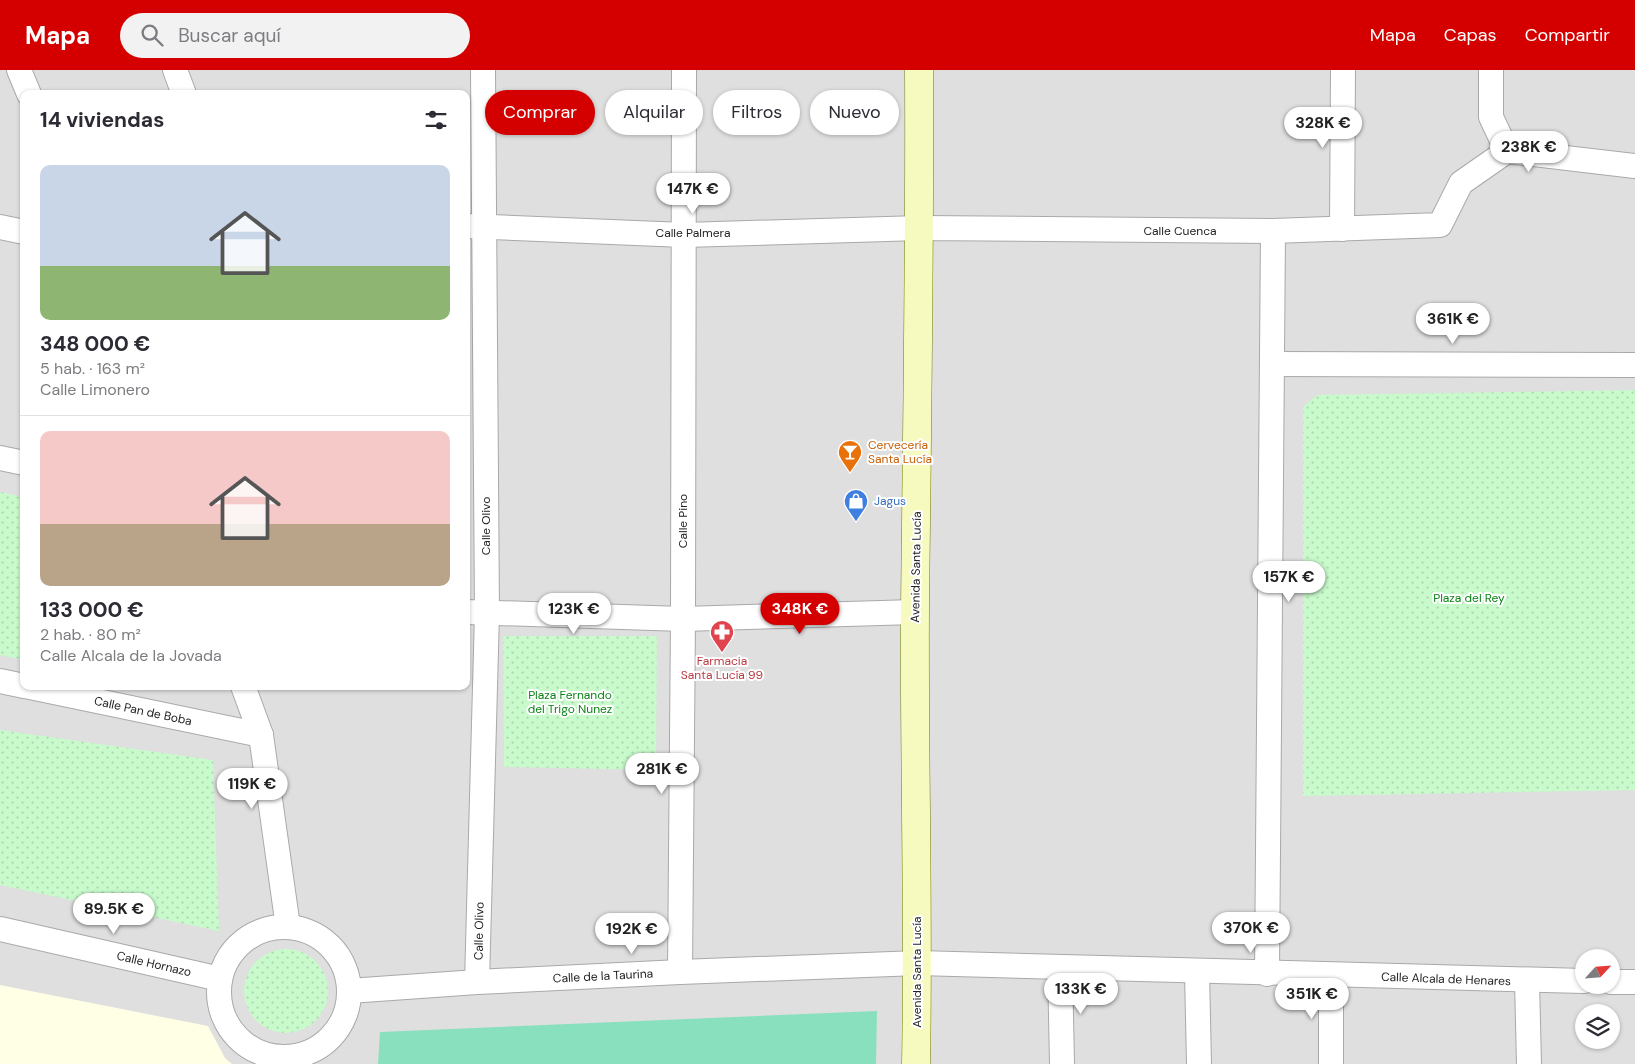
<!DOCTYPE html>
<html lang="es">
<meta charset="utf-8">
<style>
:root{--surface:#fff;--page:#f2f2f3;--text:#2b2b33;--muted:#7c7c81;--line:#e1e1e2;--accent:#d40000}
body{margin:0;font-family:"DM Sans",sans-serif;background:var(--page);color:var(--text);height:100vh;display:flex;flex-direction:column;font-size:19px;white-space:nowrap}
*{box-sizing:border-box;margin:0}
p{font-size:16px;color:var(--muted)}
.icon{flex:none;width:28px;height:28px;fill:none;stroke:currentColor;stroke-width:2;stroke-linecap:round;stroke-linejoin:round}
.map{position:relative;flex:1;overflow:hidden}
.drawer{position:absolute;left:20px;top:20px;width:450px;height:600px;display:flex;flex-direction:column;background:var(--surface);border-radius:10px;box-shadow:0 1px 4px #0004}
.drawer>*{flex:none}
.hud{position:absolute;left:485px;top:20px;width:475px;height:45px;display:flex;gap:10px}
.needle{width:32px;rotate:64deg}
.controls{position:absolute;left:1575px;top:879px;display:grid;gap:10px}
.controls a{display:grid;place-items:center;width:45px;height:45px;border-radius:50%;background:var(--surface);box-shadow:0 1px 4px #0004;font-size:25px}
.price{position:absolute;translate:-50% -42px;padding:0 11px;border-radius:18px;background:#fff;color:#222;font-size:16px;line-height:32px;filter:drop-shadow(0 1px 2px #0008)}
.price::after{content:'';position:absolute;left:50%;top:30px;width:15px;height:11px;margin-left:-8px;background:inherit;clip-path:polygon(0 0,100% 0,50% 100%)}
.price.on{background:var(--accent);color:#fff}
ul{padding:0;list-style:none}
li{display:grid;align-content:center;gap:10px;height:265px;padding:0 20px}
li+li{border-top:1px solid var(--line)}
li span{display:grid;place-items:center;height:155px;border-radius:10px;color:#555}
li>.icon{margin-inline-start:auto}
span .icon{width:90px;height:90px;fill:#fffc;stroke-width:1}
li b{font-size:21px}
h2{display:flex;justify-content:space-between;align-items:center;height:60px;padding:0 20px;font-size:21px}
.pill{padding:0 18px;border-radius:22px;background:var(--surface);box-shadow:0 1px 4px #0004;font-size:18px;line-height:45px}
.pill.on{background:var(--accent);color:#fff}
header{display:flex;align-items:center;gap:30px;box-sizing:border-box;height:70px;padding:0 25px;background:var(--accent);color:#fff}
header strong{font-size:24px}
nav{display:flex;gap:28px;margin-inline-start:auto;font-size:18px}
.search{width:350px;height:45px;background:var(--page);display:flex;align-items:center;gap:12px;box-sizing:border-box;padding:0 18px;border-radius:28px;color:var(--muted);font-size:19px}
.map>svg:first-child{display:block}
.residential{fill:#e0dfdf;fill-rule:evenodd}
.education{fill:#ffffe5}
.park{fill:url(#park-dots)}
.pitch{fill:#88e0be}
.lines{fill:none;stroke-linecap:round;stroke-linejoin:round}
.street-casing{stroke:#a9a9a9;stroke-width:26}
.secondary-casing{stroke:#707d05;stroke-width:29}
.street{stroke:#fff;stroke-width:24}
.secondary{stroke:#f7fabf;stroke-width:28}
.labels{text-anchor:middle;stroke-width:4;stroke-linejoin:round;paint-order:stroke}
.street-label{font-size:12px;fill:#222;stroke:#fff}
.food-label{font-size:12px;fill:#c56008;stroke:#fff;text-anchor:start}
.shop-label{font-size:12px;fill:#366cbe;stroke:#fff;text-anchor:start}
.park-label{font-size:12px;fill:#0c8416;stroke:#fff}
.health-label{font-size:12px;fill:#be3a42;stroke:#fff}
</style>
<header>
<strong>Mapa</strong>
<div class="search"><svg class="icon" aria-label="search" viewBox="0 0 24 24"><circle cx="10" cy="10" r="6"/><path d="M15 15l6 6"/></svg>Buscar aquí</div>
<nav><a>Mapa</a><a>Capas</a><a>Compartir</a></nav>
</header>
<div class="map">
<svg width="1635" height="994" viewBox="0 0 1635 994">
<defs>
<pattern id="park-dots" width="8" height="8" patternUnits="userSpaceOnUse" patternTransform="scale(1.25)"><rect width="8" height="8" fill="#c8facc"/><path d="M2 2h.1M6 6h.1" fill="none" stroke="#acd6af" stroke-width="1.8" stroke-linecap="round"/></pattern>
</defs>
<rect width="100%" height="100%" fill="#f2efe9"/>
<path class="residential" d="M0 0H1635V994H0ZM24 24H466V616H24ZM1584 888H1611V915H1584ZM1584 942H1611V970H1584Z"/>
<polygon class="education" points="0,915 208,956 225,988 232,994 0,994"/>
<g class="park">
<polygon points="1635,320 1635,720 1303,726 1303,337 1317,325"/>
<polygon points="0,422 24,427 24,590 0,585"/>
<polygon points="503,566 657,566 656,700 504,697"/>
<polygon points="0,660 213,690 219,861 0,815"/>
<circle cx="286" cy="921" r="42"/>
</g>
<polygon class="pitch" points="877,941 876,994 378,994 380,962"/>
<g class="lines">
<g class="street-casing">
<g id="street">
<polyline points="19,0 29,24"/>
<polyline points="175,0 184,24"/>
<polyline points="1491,0 1491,47 1507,81"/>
<polyline points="466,156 684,165 920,158 1273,161 1440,155 1461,113 1507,81 1635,96"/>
<polyline points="0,157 24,162"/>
<polyline points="1342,159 1343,0"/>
<polyline points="1272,294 1635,295"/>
<polyline points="0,388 24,393"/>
<polyline points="466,542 683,549 915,542"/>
<polyline points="0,611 24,616"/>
<polyline points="25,616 261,665"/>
<polyline points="243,616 261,665 288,857"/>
<circle cx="284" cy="922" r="65"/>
<polyline points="0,859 220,909"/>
<polyline points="1060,897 1062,994"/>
<polyline points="680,902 683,549 684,0"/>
<polyline points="1197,902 1199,994"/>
<polyline points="1267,904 1273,161"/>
<polyline points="1527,911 1529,994"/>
<polyline points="477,912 487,543 483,0"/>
<polyline points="1611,912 1635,912"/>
<polyline points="349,921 477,912 680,902 918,893 1584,911"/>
<polyline points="1331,994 1331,905"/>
</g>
</g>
<g class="secondary-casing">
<path id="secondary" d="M916 994C919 842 914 691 915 539 917 360 920 180 919 0"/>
</g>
<use href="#street" class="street"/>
<use href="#secondary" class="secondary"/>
</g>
<defs>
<g id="bar-pin" transform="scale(1.25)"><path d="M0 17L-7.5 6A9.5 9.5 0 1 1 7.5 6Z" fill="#e8710a" stroke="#fff"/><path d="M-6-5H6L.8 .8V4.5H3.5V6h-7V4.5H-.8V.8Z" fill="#fff"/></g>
<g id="shop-pin" transform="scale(1.25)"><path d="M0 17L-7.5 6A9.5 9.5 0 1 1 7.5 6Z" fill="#3f7fe0" stroke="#fff"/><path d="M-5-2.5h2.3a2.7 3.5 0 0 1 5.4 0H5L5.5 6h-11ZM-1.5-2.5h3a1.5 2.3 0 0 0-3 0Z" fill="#fff"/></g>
<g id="pharmacy-pin" transform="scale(1.25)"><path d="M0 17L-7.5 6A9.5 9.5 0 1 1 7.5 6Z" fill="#e0444e" stroke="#fff"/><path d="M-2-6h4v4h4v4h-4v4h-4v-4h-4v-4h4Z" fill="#fff"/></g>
</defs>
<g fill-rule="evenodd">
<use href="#bar-pin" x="850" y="382"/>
<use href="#shop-pin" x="856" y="431"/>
<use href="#pharmacy-pin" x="722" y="562"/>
</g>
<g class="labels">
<g class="street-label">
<text x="1180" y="165">Calle Cuenca</text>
<text x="693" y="167">Calle Palmera</text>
<text transform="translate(683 451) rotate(-90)" y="4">Calle Pino</text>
<text transform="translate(486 456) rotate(-90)" y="4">Calle Olivo</text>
<text transform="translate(916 497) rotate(-89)" y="4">Avenida Santa Lucía</text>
<text transform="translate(143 641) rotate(12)" y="4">Calle Pan de Boba</text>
<text transform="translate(479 861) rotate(-89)" y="4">Calle Olivo</text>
<text transform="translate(154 894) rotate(13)" y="4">Calle Hornazo</text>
<text transform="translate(917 902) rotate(-90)" y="4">Avenida Santa Lucía</text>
<text transform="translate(603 906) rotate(-3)" y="4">Calle de la Taurina</text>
<text transform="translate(1446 909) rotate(2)" y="4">Calle Alcala de Henares</text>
</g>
<g class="food-label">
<text x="868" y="379">Cervecería<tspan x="868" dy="14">Santa Lucía</tspan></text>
</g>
<g class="shop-label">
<text x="874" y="435">Jagus</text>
</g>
<g class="park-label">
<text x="1469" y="532">Plaza del Rey</text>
<text x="570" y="629">Plaza Fernando<tspan x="570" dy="14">del Trigo Nunez</tspan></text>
</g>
<g class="health-label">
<text x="722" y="595">Farmacia<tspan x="722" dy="14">Santa Lucía 99</tspan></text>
</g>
</g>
</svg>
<div class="controls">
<a><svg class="needle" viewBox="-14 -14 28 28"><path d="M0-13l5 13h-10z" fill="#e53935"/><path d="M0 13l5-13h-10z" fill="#7c7c81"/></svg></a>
<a><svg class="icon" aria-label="layers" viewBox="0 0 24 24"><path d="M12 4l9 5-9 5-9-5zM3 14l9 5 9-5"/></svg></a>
</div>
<b class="price" style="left:1323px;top:79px">328K €</b>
<b class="price" style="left:1529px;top:103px">238K €</b>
<b class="price" style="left:693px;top:145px">147K €</b>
<b class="price" style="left:1453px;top:275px">361K €</b>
<b class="price" style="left:1289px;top:533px">157K €</b>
<b class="price" style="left:574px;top:565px">123K €</b>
<b class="price on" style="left:800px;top:565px">348K €</b>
<b class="price" style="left:662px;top:725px">281K €</b>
<b class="price" style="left:252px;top:740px">119K €</b>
<b class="price" style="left:114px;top:865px">89.5K €</b>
<b class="price" style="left:1251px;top:884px">370K €</b>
<b class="price" style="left:632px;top:885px">192K €</b>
<b class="price" style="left:1081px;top:945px">133K €</b>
<b class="price" style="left:1312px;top:950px">351K €</b>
<div class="hud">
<a class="pill on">Comprar</a>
<a class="pill">Alquilar</a>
<a class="pill">Filtros</a>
<a class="pill">Nuevo</a>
</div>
<section class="drawer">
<h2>14 viviendas<svg class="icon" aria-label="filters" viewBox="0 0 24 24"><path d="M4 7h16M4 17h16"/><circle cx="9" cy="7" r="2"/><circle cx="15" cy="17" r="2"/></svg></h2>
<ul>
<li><span style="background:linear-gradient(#c9d6e8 65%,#8fb573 0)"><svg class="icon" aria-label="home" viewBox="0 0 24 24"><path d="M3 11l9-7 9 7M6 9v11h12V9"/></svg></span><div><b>348 000 €</b><p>5 hab. · 163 m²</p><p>Calle Limonero</p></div></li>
<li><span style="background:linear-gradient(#f6c9c9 60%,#b9a48a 0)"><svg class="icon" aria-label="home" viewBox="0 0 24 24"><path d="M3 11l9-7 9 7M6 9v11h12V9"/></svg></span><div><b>133 000 €</b><p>2 hab. · 80 m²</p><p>Calle Alcala de la Jovada</p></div></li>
</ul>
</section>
</div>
